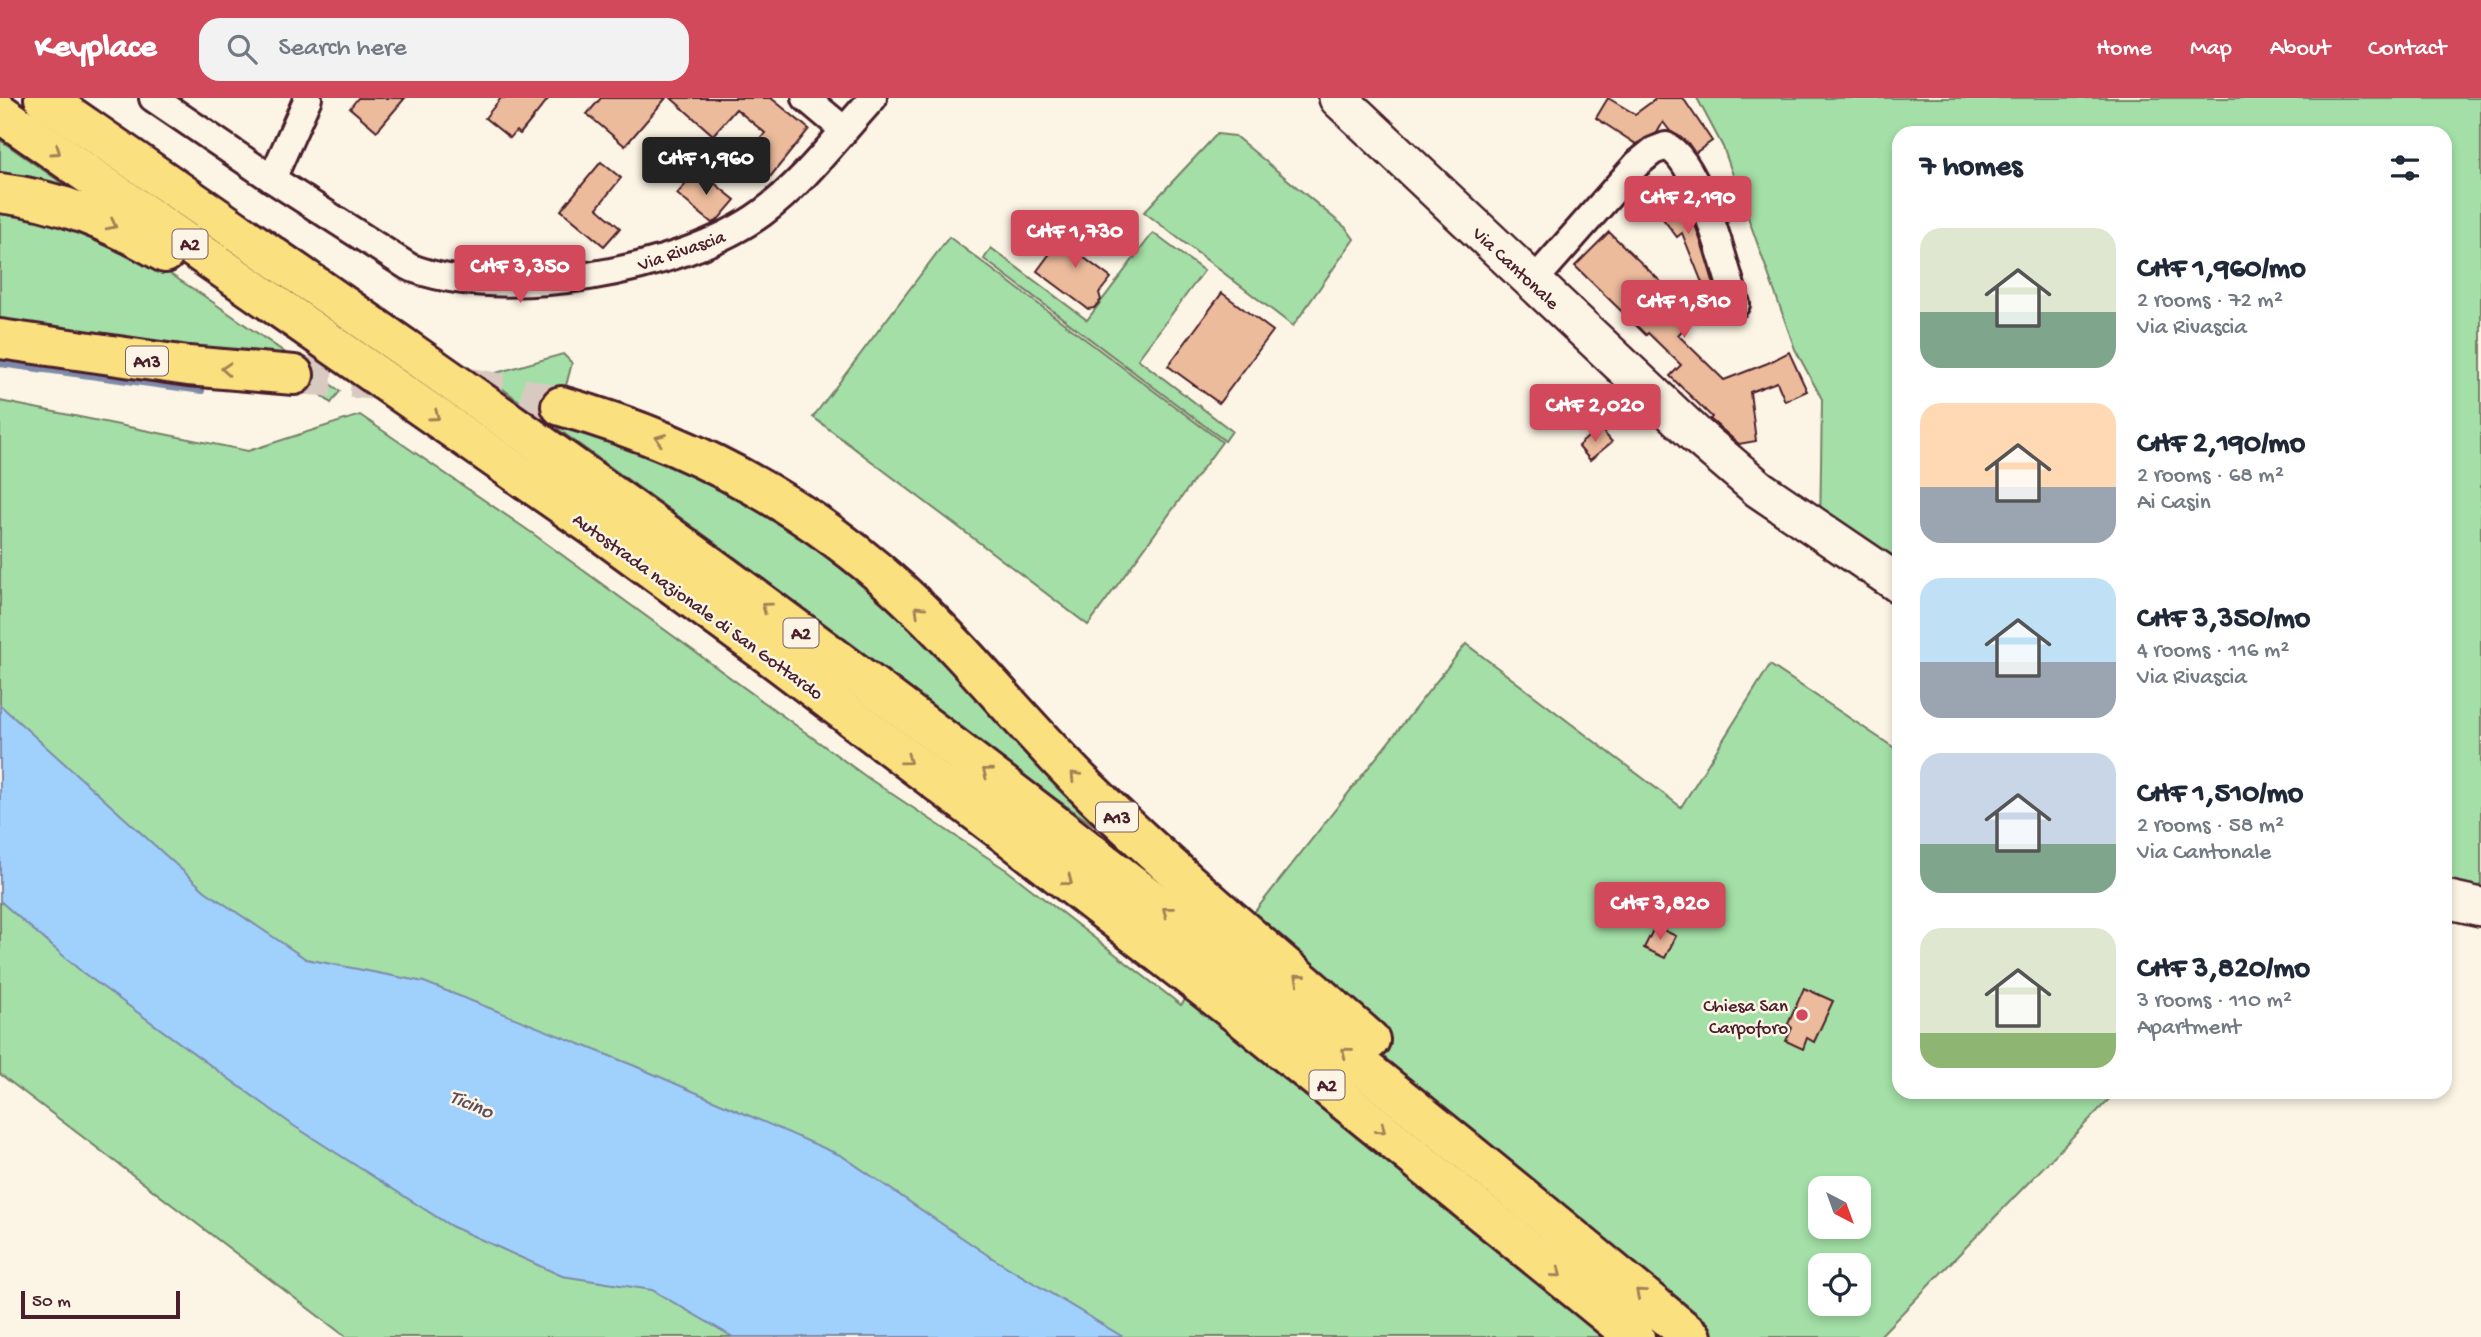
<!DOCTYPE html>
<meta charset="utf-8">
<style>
:root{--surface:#fff;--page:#f2f2f3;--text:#1f2937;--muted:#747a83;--accent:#d1495b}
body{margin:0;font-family:"Gochi Hand",sans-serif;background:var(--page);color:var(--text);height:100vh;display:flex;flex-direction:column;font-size:26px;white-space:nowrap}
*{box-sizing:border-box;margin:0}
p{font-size:23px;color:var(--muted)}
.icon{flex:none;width:38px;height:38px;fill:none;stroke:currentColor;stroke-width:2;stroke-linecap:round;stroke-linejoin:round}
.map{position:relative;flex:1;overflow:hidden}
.details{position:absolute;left:1892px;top:28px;width:560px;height:973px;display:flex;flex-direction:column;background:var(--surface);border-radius:21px;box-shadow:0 4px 10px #0003}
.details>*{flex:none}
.needle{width:46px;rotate:139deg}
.fabs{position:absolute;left:1808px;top:1078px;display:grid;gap:14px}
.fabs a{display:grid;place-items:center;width:63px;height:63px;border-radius:14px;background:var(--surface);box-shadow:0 4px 10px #0003;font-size:35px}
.scale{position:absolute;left:21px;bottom:18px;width:159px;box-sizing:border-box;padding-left:7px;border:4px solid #4a1f2b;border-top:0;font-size:19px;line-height:24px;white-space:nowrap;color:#4a1f2b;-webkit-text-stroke:5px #fcf5e5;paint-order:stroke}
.price{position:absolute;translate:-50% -60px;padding:0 16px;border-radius:7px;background:var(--accent);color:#fff;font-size:23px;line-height:46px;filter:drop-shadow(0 2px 4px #0008)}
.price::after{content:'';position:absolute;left:50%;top:42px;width:21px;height:16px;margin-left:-10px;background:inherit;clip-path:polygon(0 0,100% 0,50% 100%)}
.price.active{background:#222;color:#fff}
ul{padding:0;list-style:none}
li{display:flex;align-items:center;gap:21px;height:175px;padding:0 28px}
li span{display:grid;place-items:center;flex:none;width:196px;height:140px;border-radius:21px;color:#555}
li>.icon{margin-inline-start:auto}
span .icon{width:84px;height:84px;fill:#fffc;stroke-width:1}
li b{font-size:30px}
h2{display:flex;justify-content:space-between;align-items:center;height:84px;padding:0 28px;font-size:30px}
header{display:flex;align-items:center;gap:42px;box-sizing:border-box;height:98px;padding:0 35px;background:var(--accent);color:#fff}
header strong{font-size:33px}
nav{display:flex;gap:38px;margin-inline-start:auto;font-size:24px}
.search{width:490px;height:63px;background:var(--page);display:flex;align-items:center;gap:18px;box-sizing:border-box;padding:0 24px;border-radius:21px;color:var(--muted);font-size:26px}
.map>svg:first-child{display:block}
.green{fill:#a3dfa6;stroke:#767f68;stroke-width:2;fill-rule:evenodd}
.water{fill:#a0d1fd;stroke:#7e8aa9;stroke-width:2}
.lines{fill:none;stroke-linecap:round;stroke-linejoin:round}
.stream{stroke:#7e8aa9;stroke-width:6}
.building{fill:#ecbb9c;stroke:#4a1f2b;stroke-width:2}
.highway-tunnel{stroke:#d8cac0;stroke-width:38;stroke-dasharray:38 19;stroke-linecap:butt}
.street-casing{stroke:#4a1f2b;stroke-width:32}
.secondary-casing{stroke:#4a1f2b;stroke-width:42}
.highway-casing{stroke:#4a1f2b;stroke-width:44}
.street{stroke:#fcf5e5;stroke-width:26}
.secondary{stroke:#fcf5e5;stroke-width:37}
.highway{stroke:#fbe080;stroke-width:38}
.oneway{stroke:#a28056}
.poi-dot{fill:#d1495b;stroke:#fcf5e5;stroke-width:2.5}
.labels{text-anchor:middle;stroke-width:5;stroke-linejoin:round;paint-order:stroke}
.shield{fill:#fcf5e5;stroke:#7f5f63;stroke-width:2}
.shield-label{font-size:18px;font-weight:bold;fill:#4a1f2b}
.street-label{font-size:19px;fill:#4a1f2b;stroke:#fcf5e5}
.poi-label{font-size:19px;fill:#4a1f2b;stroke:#fcf5e5;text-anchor:end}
.water-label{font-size:21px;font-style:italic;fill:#604c60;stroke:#fcf5e5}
</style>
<header>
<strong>Keyplace</strong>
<div class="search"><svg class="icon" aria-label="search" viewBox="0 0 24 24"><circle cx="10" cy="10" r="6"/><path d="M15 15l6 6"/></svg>Search here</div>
<nav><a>Home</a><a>Map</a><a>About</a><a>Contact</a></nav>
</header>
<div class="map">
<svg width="2481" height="1239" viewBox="0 0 2481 1239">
<rect width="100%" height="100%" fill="#fcf5e5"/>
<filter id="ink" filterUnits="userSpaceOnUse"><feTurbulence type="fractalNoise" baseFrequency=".0143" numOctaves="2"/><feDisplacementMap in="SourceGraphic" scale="14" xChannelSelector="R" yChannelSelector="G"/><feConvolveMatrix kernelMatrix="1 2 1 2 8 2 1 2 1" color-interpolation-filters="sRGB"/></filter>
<g filter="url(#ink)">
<g class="green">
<polygon points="1697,0 2481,0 2481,809 2445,801 2445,35 1899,35 1899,486 1820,434 1822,301 1795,251 1723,49"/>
<polygon points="1217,36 1235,38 1346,130 1354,141 1293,228 1144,114"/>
<polygon points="0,42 92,106 0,86"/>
<polygon points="0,112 67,124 164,172 204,198 340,293 331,305 266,255 176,251 0,226"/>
<polygon points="1153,135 1204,173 1138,261 1232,333 1225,343 984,161 991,150 1087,222"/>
<polygon points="949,139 1222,344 1088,527 813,319"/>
<polygon points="563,256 572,265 555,329 485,278"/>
<path d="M0 303 248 353 360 317 532 435 868 680 1008 773 1181 907 1466 546 1681 709 1770 567 1899 653V994H2116L1879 1239H346L0 976ZM1820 1090H1858V1129H1820ZM1820 1167H1858V1206H1820Z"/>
<polygon points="587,324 827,442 1128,751 1055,700 721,449 558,331 563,327"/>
</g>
<polygon class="water" points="0,607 205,793 306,861 424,884 635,968 842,1058 989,1158 1123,1239 733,1239 652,1192 562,1178 451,1128 294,1028 82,874 0,803"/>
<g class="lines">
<polyline class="stream" points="0,266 202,293"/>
</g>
<g class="building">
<polygon points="358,0 405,0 377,33 350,10"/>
<polygon points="501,0 549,0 520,36 516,33 510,40 485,20"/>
<polygon points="601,0 666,0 625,48 587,16"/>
<polygon points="671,0 771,0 809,31 770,79 746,59 765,35 736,11 713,37"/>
<polygon points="1608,0 1635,16 1657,0 1683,0 1712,43 1695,55 1688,45 1670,33 1663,24 1657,35 1636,46 1596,20"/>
<polygon points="601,64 621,80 597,110 620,130 604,148 561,112"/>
<polygon points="698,72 735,102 717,123 712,125 677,96"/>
<polygon points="1670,87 1692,118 1703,150 1716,193 1707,197 1682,135 1677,139 1660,117 1671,108 1664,90"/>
<polygon points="1071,127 1090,141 1079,156 1111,180 1099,195 1101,202 1094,210 1088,211 1037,173"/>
<polygon points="1609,134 1686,208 1679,212 1691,223 1678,237 1724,282 1768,265 1789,254 1807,293 1785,303 1777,284 1750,294 1756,343 1739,346 1710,321 1712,319 1670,278 1681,267 1648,235 1646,237 1575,168"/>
<polygon points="1222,195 1273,233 1219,305 1168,268"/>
<polygon points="1599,329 1612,344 1590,362 1578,348"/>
<polygon points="1655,828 1676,838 1665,860 1644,850"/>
<polygon points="1804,890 1833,903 1814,944 1807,940 1803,951 1786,943 1792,930 1788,926"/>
</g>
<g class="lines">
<polyline class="highway-tunnel" points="294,277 470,289 515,297 561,308"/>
<g class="street-casing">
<g id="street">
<path d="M153 0 272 81 409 169C502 206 683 173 762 115 804 84 838 38 873 0"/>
<polyline points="806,0 844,32"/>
<polyline points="272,81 308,0"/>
<path d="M1533 184 1637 66 1653 53 1666 48C1699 62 1726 172 1736 206"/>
</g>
</g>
<g class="secondary-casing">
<g id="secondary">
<polyline points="1338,0 1696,337 1759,391 1899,486"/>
<polyline points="2445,801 2481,809"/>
</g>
</g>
<g class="highway-casing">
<g id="highway">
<path d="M44 0C274 159 505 318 731 483 1060 724 1379 978 1692 1239"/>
<polyline points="0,15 594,429 776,562 1014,742 1244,921 1635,1239"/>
<path d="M0 95C61 102 113 125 165 155"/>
<polyline points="0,241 188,268 294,277"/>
<path d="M561 308C689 344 803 404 901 494 967 555 1022 626 1086 689 1176 778 1275 859 1370 942"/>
</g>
</g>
<use href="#street" class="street"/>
<use href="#secondary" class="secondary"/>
<use href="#highway" class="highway"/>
</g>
<defs><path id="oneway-chevron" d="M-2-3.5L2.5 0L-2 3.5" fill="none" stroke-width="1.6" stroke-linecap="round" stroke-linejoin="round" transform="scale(1.75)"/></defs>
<g class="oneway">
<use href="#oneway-chevron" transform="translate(56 53) rotate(35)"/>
<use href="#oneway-chevron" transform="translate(112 127) rotate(26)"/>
<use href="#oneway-chevron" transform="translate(226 271) rotate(-176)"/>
<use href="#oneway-chevron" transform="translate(435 318) rotate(35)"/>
<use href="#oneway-chevron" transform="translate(660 341) rotate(-159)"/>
<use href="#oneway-chevron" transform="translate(766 509) rotate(-143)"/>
<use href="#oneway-chevron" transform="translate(919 512) rotate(-136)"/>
<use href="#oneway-chevron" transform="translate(907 662) rotate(37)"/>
<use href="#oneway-chevron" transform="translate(987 674) rotate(-143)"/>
<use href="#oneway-chevron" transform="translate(1075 678) rotate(-133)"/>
<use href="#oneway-chevron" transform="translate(1068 783) rotate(38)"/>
<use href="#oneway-chevron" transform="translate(1167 813) rotate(-142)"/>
<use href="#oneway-chevron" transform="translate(1299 880) rotate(-139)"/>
<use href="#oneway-chevron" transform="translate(1346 954) rotate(-141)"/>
<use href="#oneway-chevron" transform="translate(1381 1031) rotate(39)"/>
<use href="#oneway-chevron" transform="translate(1557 1175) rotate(39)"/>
<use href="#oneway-chevron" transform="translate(1640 1195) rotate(-140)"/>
</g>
</g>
<circle class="poi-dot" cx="1802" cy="917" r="7"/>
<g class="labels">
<g class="shield">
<rect x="172.5" y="131.5" width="35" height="29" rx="5"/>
<rect x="126" y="248.5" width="42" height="29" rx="5"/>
<rect x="783.5" y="520.5" width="35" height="29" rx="5"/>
<rect x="1096" y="704.5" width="42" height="29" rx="5"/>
<rect x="1309.5" y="972.5" width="35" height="29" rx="5"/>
</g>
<g class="shield-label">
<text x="190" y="152">A2</text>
<text x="147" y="269">A13</text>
<text x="801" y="541">A2</text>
<text x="1117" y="725">A13</text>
<text x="1327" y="993">A2</text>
</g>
<g class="street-label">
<text transform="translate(681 151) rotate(-19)" y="7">Via Rivascia</text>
<text transform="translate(1517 169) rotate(43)" y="7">Via Cantonale</text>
<text transform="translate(699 507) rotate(36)" y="7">Autostrada nazionale di San Gottardo</text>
</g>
<g class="poi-label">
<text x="1788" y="913">Chiesa San<tspan x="1788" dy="22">Carpoforo</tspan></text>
</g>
<g class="water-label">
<text transform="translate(472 1005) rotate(23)" y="7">Ticino</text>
</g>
</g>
</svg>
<div class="fabs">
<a><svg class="needle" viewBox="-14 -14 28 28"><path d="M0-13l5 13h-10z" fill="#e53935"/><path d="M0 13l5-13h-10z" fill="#747a83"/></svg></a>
<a><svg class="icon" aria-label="locate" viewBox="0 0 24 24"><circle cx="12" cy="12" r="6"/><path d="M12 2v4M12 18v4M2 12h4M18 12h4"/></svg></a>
</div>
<div class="scale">50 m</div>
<b class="price active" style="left:706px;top:99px">CHF 1,960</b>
<b class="price" style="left:1688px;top:138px">CHF 2,190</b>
<b class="price" style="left:1075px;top:172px">CHF 1,730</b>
<b class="price" style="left:520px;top:207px">CHF 3,350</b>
<b class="price" style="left:1684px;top:242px">CHF 1,510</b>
<b class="price" style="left:1595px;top:346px">CHF 2,020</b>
<b class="price" style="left:1660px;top:844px">CHF 3,820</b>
<section class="details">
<h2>7 homes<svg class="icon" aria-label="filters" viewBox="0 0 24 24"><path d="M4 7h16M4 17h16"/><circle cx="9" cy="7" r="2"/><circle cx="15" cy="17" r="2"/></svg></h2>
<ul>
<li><span style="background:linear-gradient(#dfe7d0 60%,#7fa58c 0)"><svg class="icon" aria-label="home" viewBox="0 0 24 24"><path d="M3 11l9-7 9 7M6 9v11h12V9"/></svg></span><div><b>CHF 1,960/mo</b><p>2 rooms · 72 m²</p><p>Via Rivascia</p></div></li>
<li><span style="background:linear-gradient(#ffd9b3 60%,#9aa5b1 0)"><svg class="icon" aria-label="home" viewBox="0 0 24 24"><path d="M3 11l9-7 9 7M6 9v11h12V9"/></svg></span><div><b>CHF 2,190/mo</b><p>2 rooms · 68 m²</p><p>Ai Casin</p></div></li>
<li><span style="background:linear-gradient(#bfe0f5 60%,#9aa5b1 0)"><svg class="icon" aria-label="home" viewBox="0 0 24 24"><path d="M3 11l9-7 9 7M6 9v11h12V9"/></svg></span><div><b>CHF 3,350/mo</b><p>4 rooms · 116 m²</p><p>Via Rivascia</p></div></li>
<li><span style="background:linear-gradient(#c9d6e8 65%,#7fa58c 0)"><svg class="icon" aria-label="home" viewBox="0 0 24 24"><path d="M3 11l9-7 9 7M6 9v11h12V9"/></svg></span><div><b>CHF 1,510/mo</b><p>2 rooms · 58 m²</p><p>Via Cantonale</p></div></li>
<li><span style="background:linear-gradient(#dfe7d0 75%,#8fb573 0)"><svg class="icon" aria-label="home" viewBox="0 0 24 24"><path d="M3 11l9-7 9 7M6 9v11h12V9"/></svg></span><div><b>CHF 3,820/mo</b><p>3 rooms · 110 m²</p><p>Apartment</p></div></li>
</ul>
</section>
</div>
